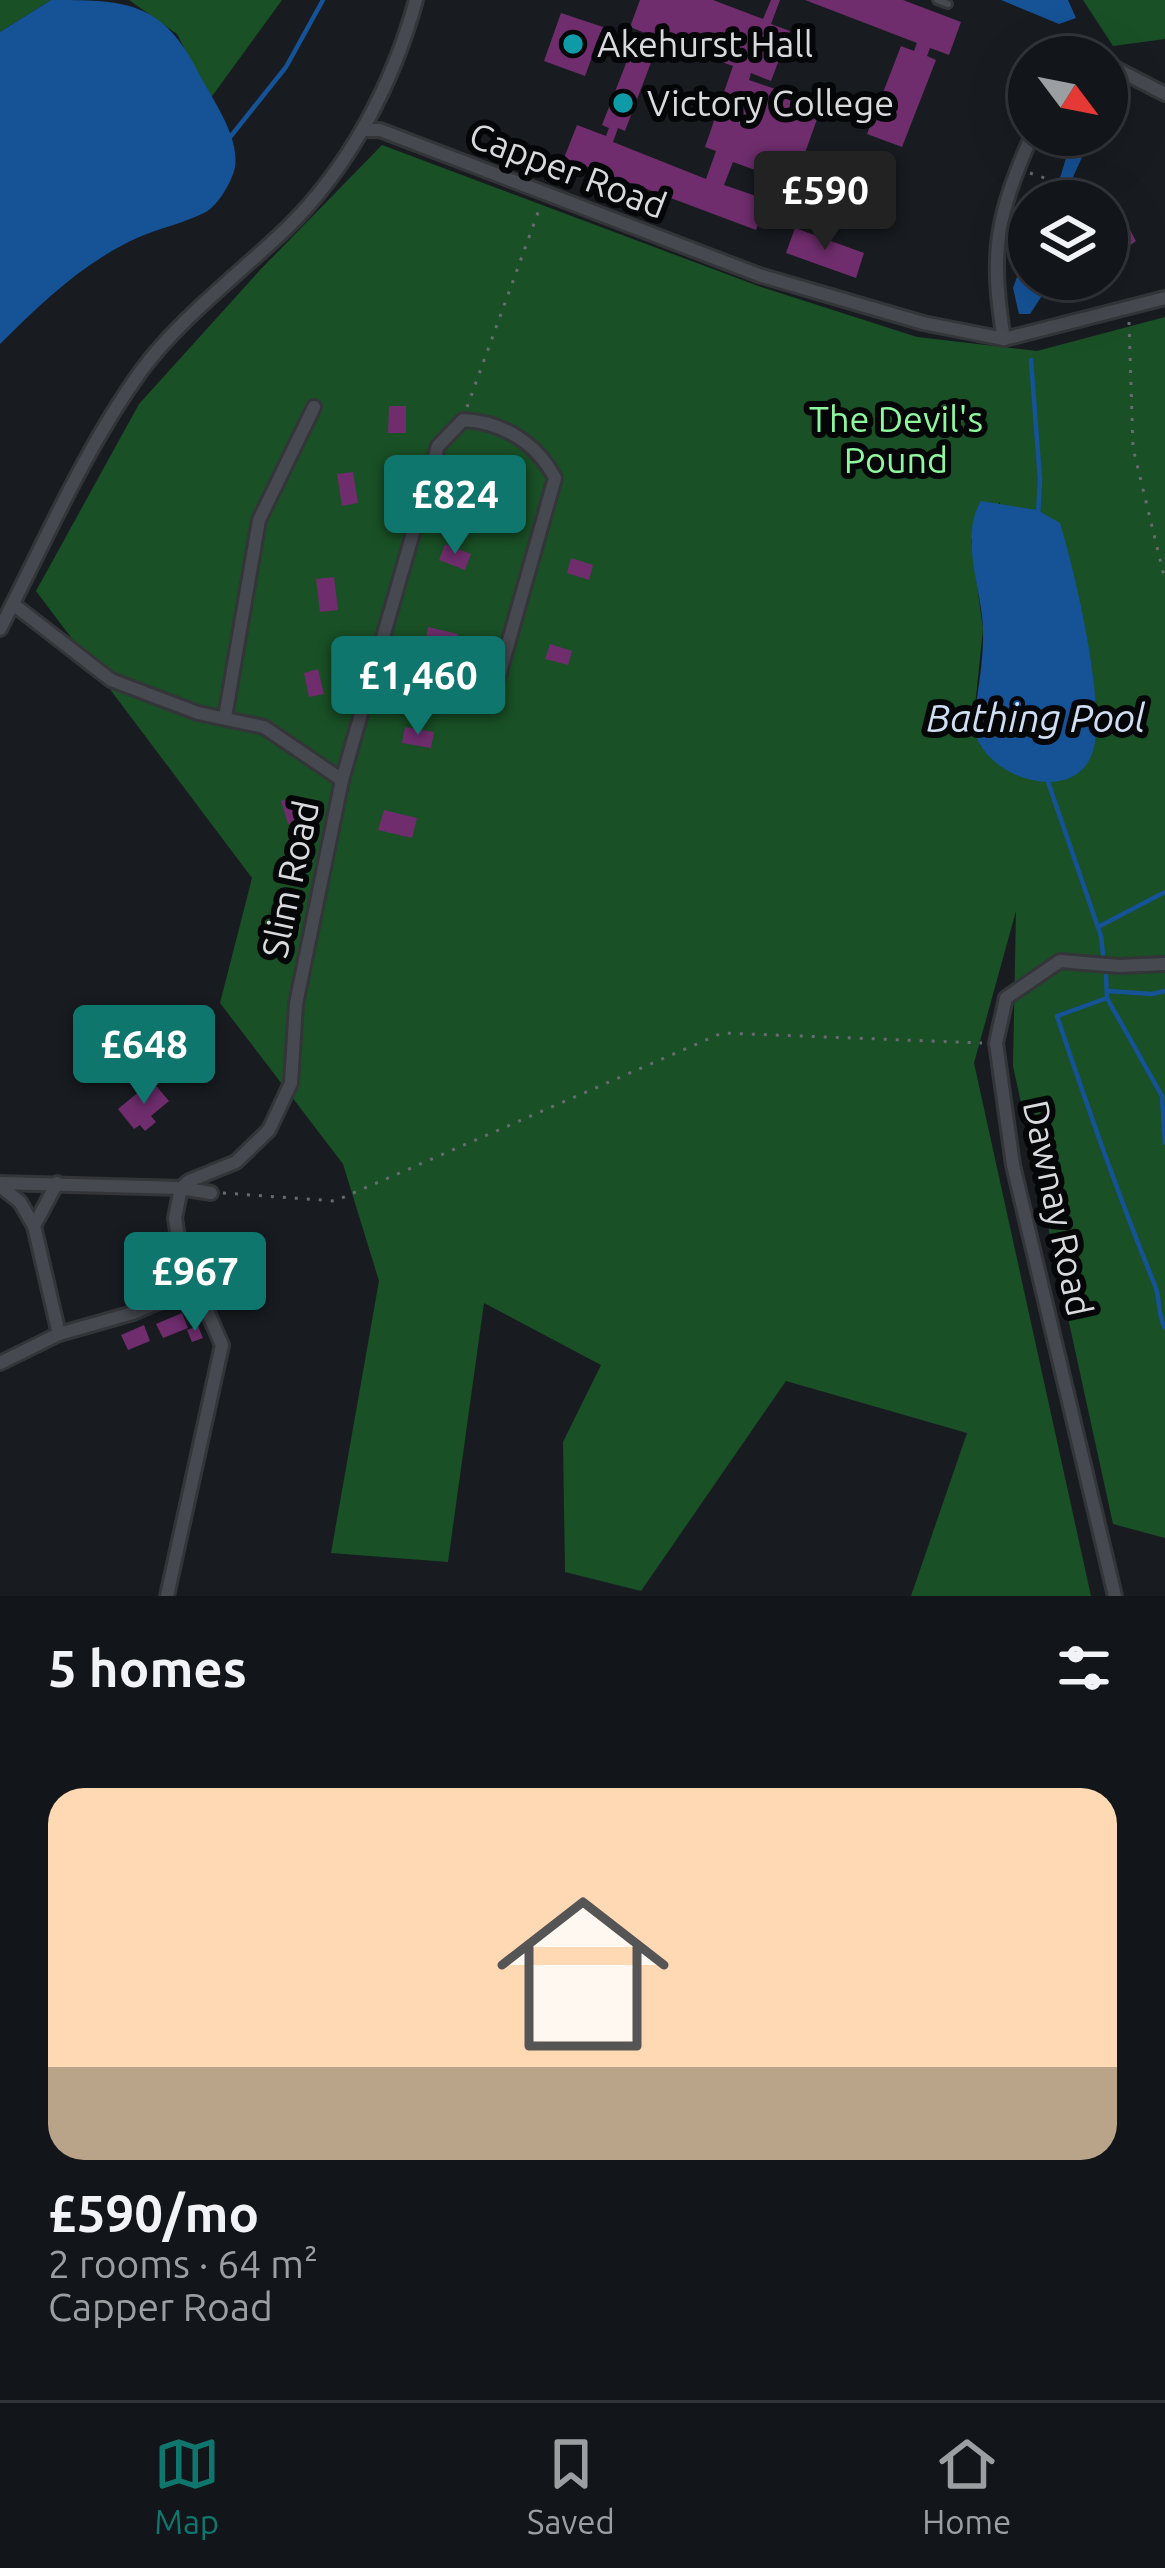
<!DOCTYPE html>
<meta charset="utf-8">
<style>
:root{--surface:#121519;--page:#1b1e22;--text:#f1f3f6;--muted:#9c9fa2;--line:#313438;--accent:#0f766e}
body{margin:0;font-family:Ubuntu,sans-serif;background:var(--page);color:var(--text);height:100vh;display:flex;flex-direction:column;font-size:45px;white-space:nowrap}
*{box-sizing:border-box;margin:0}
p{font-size:39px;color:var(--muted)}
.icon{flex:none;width:66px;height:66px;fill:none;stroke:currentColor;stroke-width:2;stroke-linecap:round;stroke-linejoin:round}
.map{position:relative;height:1596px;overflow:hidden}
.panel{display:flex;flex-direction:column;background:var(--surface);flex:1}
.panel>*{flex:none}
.needle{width:78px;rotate:122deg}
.buttons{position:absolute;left:1008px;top:36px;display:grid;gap:24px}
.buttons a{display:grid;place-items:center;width:120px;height:120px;border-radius:50%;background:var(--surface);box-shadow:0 12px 48px #0002,0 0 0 3px var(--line);font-size:60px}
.price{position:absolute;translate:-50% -102px;padding:0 27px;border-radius:12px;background:var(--accent);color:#fff;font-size:39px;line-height:78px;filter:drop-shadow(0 3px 6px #0008)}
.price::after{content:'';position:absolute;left:50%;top:72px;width:36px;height:27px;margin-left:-18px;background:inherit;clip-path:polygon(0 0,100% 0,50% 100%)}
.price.active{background:#222;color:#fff}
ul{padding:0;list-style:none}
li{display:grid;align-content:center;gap:24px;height:636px;padding:0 48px}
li+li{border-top:3px solid var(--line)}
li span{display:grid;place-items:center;height:372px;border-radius:36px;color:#555}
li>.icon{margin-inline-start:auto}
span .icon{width:216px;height:216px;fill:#fffc;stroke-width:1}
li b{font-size:51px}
h2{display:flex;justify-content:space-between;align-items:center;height:144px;padding:0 48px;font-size:51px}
.dock{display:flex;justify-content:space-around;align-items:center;height:168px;border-top:3px solid var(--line);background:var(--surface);font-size:33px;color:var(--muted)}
.dock a{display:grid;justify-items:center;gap:6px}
.dock .active{color:var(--accent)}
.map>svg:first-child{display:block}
.green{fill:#195025;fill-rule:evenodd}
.water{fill:#155296}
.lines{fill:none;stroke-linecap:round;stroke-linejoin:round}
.stream{stroke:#155296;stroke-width:4.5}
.building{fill:#6f2d6d;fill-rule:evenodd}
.lane-casing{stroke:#333539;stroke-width:12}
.street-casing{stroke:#333539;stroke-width:18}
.path{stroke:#686b70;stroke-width:3;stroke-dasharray:3 9;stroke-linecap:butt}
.lane{stroke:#464a50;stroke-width:6}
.street{stroke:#464a50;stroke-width:12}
.culture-dot{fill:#0f9aa8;stroke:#050608;stroke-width:4.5}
.labels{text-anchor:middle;stroke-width:12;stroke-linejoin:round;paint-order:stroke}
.poi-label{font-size:36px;fill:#d8dade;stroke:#050608;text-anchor:start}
.street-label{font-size:36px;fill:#d8dade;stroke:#050608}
.park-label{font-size:36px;fill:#8ef89f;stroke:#050608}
.water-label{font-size:39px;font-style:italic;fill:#cfdef2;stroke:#050608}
</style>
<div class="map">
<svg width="1165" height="1596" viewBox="0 0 1165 1596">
<rect width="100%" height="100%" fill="#181c21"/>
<g class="green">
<polygon points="0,0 51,0 0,32"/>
<polygon points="129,0 282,0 210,99 177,34"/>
<polygon points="1083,0 1165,0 1165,39 1113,46"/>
<path d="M382 145 761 287 917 337 1037 351 1165 317V1538L1113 1524 1013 1066 1016 911 974 1063 1091 1596H911L967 1433 786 1381 641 1591 565 1572 563 1442 601 1365 484 1303 448 1562 331 1553 379 1281 343 1164 220 1003 252 878 36 591 139 404 260 270ZM1000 502 981 747 973 725 983 629 971 540Z"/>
</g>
<g class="water">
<path d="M51 0C121 0 160 0 195 66 209 95 240 134 235 167 232 182 218 205 206 212 185 223 159 228 137 238 84 262 41 303 0 344V32Z"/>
<polygon points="1001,0 1068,0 1076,18 1059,24"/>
<polygon points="1073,135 1106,135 1089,142 1062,201 1053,201"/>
<polygon points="1029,244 1029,279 1053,279 1030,314 1019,314 1013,288"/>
<path d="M981 501 1037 510 1060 523C1075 572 1105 699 1094 747 1080 810 980 779 973 725 972 717 976 706 977 698 981 672 985 643 982 616 978 580 961 534 981 501Z"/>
</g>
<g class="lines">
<g class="stream">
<polyline points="231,136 286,67 323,0"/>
<polyline points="1031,360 1040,480 1038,516"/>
<polyline points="1047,779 1101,936 1103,954"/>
<polyline points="1098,927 1165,892"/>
<polyline points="1106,976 1107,998 1162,1096 1165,1143"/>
<polyline points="1108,991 1152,994 1165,991"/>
<path d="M1107 998 1057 1016C1087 1106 1118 1195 1154 1283 1161 1298 1157 1314 1165 1328"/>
</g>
</g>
<g class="building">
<path d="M640 0H713L763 19 771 0H780L771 24 790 31 771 81 751 73 749 80 822 105 794 184 733 162 724 185 768 200 756 230 564 158 577 125 606 136 609 128 602 125 634 43 640 45 645 33 630 27ZM650 36 733 66 705 147 716 151 706 179 613 142 618 128 625 131 655 52 646 48Z"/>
<polygon points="805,0 903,0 961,22 949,55 930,48 927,56 936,60 902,147 867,134 901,46 914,51 917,43"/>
<polygon points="561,13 603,27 585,76 544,61"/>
<polygon points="1082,182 1100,191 1119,210 1136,241 1132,244 1107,253 1107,201 1066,201"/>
<polygon points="795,228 864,253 856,278 786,253"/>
<polygon points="389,406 406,406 406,433 388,433"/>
<polygon points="496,458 518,464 514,479 491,472"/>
<polygon points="353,472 358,503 342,506 337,474"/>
<polygon points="445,544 471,554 465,570 439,560"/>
<polygon points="571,558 593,565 589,580 567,573"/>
<polygon points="334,577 338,610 320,612 316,579"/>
<polygon points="428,627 458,634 455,650 425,644"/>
<polygon points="550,644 572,651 568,665 545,659"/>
<polygon points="318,669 324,694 309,697 304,673"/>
<polygon points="405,727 434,732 431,748 402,743"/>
<polygon points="296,797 302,819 288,824 281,801"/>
<polygon points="384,810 417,818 412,838 378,830"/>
<polygon points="152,1081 169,1101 151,1116 156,1122 145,1131 140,1125 134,1129 118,1109"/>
<polygon points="182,1313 188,1328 163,1338 156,1324"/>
<polygon points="144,1325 150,1341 128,1350 121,1335"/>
<polygon points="198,1326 203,1338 192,1342 187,1330"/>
</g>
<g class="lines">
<g class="lane-casing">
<polyline id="lane" points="937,0 948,4"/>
</g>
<g class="street-casing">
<g id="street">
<polyline points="1107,64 1165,94"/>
<polyline points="365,130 380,130 759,275 923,323 1004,339 1165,298"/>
<path d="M1004 339C989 252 997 215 1032 135"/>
<polyline points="13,604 111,680 198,713 264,727 342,780"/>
<path d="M0 629C45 542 84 450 141 371 181 317 238 275 286 229 349 168 393 84 416 0"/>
<polyline points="225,717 259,520 314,407"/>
<polyline points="0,1183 181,1188 211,1193"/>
<polyline points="57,1183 34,1226 59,1334 133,1313 190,1289"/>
<polyline points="0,1186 20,1202 34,1226"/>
<path d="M181 1188 189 1181 236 1162 269 1130 291 1083 296 1004 342 780 438 446 463 420C502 422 536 442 555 478L498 679"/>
<polyline points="0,1363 59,1334"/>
<polyline points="167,1596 222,1345 201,1297 190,1289 183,1270 175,1218 181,1188"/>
<polyline points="1115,1596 1013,1165 996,1043 1006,998 1060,961 1119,966 1165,964"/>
</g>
</g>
<g class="path">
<polyline points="1030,173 1074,188"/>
<polyline points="1051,201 1057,184"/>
<polyline points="1014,221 1029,226"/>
<polyline points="1129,322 1133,448 1165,580"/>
<polyline points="467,407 540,207"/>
<polyline points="223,1193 335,1201 722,1033 982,1043"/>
</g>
<use href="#lane" class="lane"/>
<use href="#street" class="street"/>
</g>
<g class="culture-dot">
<circle cx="573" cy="44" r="12"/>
<circle cx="623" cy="103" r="12"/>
</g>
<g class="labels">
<g class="poi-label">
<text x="597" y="57">Akehurst Hall</text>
<text x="647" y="116">Victory College</text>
</g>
<g class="street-label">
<text transform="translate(568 170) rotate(21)" y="13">Capper Road</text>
<text transform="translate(290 879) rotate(-78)" y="13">Slim Road</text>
<text transform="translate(1058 1208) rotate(78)" y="13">Dawnay Road</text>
</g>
<g class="park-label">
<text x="896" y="432">The Devil's<tspan x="896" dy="41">Pound</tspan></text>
</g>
<g class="water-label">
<text x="1036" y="732">Bathing Pool</text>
</g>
</g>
</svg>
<div class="buttons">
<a><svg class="needle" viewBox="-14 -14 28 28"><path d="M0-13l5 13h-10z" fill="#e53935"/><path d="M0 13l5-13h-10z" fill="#9c9fa2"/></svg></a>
<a><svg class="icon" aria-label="layers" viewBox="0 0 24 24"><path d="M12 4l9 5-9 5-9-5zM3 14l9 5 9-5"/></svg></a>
</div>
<b class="price active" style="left:825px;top:253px">£590</b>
<b class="price" style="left:455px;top:557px">£824</b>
<b class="price" style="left:418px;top:738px">£1,460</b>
<b class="price" style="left:144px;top:1107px">£648</b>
<b class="price" style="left:195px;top:1334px">£967</b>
</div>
<section class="panel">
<h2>5 homes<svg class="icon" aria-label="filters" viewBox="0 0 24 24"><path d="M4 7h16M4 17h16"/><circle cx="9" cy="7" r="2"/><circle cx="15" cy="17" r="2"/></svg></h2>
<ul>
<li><span style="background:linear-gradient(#ffd9b3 75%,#b9a48a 0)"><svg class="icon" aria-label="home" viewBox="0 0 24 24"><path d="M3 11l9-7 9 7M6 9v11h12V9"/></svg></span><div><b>£590/mo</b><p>2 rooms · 64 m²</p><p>Capper Road</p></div></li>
</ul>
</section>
<nav class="dock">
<a class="active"><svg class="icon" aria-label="map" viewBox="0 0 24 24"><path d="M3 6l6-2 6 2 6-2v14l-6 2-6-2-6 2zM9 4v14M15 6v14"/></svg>Map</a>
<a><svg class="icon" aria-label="saved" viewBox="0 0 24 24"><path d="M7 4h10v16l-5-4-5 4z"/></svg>Saved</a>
<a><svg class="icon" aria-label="home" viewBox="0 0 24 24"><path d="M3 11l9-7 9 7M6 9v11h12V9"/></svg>Home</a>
</nav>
